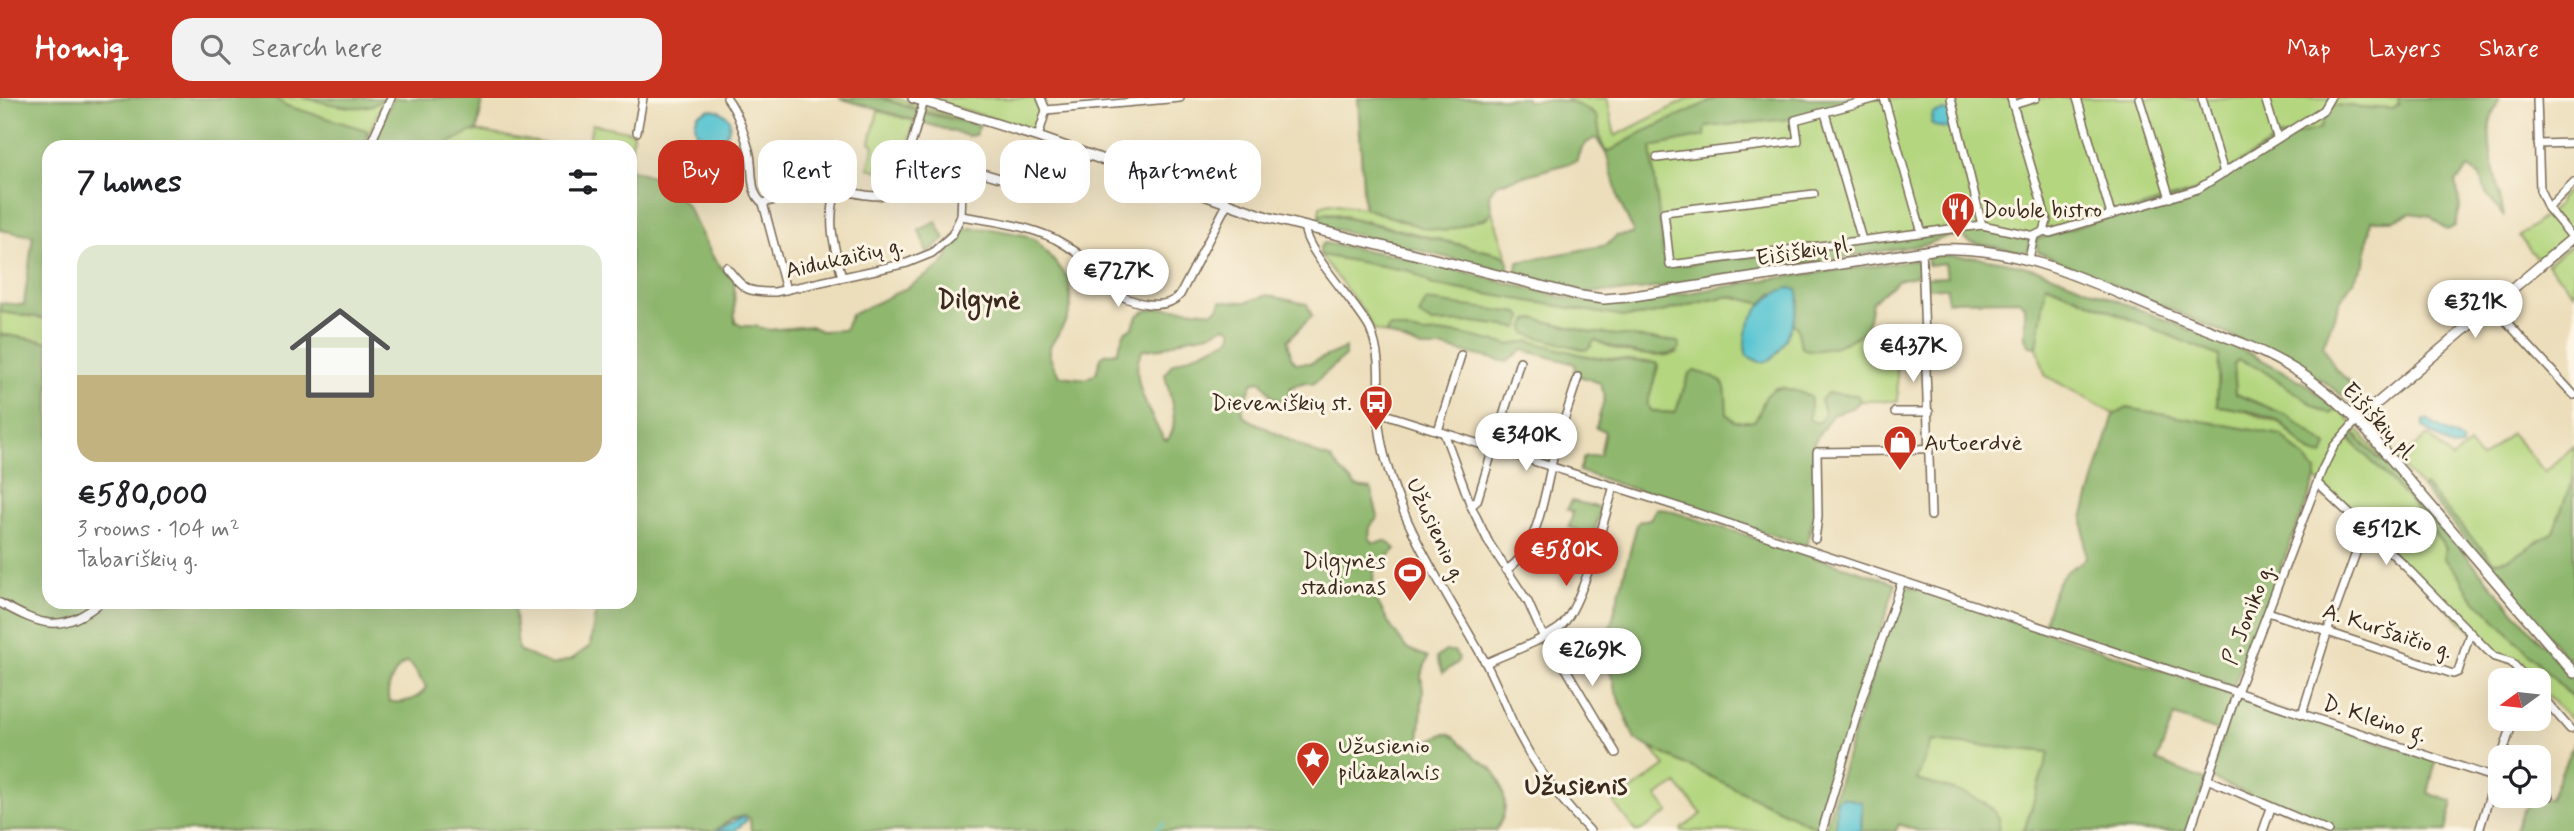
<!DOCTYPE html>
<meta charset="utf-8">
<style>
:root{--surface:#fff;--page:#f2f2f2;--text:#202124;--muted:#757577;--accent:#c8321e}
body{margin:0;font-family:Mynerve,sans-serif;background:var(--page);color:var(--text);height:100vh;display:flex;flex-direction:column;font-size:26px;white-space:nowrap}
*{box-sizing:border-box;margin:0}
p{font-size:23px;color:var(--muted)}
.icon{flex:none;width:38px;height:38px;fill:none;stroke:currentColor;stroke-width:2;stroke-linecap:round;stroke-linejoin:round}
.map{position:relative;flex:1;overflow:hidden}
.drawer{position:absolute;left:42px;top:42px;width:595px;height:469px;display:flex;flex-direction:column;background:var(--surface);border-radius:21px;box-shadow:0 7px 28px #0002}
.drawer>*{flex:none}
.guide{position:absolute;left:658px;top:42px;width:665px;height:63px;display:flex;gap:14px}
.needle{width:46px;rotate:255deg}
.fabs{position:absolute;left:2488px;top:570px;display:grid;gap:14px}
.fabs a{display:grid;place-items:center;width:63px;height:63px;border-radius:14px;background:var(--surface);box-shadow:0 7px 28px #0002;font-size:35px}
.price{position:absolute;translate:-50% -60px;padding:0 16px;border-radius:24px;background:#fff;color:#222;font-size:23px;line-height:46px;filter:drop-shadow(0 2px 4px #0008)}
.price::after{content:'';position:absolute;left:50%;top:42px;width:21px;height:16px;margin-left:-10px;background:inherit;clip-path:polygon(0 0,100% 0,50% 100%)}
.price.active{background:var(--accent);color:#fff}
ul{padding:0;list-style:none}
li{display:grid;align-content:center;gap:14px;height:371px;padding:0 35px}
li span{display:grid;place-items:center;height:217px;border-radius:21px;color:#555}
li>.icon{margin-inline-start:auto}
span .icon{width:126px;height:126px;fill:#fffc;stroke-width:1}
li b{font-size:30px}
h2{display:flex;justify-content:space-between;align-items:center;height:84px;padding:0 35px;font-size:30px}
.pill{padding:0 24px;border-radius:21px;background:var(--surface);box-shadow:0 7px 28px #0002;font-size:24px;line-height:63px}
.pill.active{background:var(--accent);color:#fff}
header{display:flex;align-items:center;gap:42px;box-sizing:border-box;height:98px;padding:0 35px;background:var(--accent);color:#fff}
header strong{font-size:33px}
nav{display:flex;gap:38px;margin-inline-start:auto;font-size:24px}
.search{width:490px;height:63px;background:var(--page);display:flex;align-items:center;gap:18px;box-sizing:border-box;padding:0 24px;border-radius:21px;color:var(--muted);font-size:26px}
.map>svg:first-child{display:block}
.green{fill:#b4d67f;stroke:#78804e;stroke-width:2;fill-rule:evenodd}
.forest{fill:#8fb76e;stroke:#657046;stroke-width:2;fill-rule:evenodd}
.water{fill:#59c5d2;stroke:#4a7878;stroke-width:2}
.lines{fill:none;stroke-linecap:round;stroke-linejoin:round}
.stream{stroke:#59c5d2;stroke-width:2}
.minor-casing{stroke:#796955;stroke-width:10}
.major-casing{stroke:#796955;stroke-width:12}
.minor{stroke:#fff;stroke-width:7}
.major{stroke:#fff;stroke-width:9}
.labels{text-anchor:middle;stroke-width:6;stroke-linejoin:round;paint-order:stroke}
.poi-label{font-size:23px;fill:#3b2a1e;stroke:#fcf5e5;text-anchor:start}
.street-label{font-size:23px;fill:#3b2a1e;stroke:#fcf5e5}
.quarter-label{font-size:26px;font-weight:bold;fill:#3b2a1e;stroke:#fcf5e5}
</style>
<header>
<strong>Homiq</strong>
<div class="search"><svg class="icon" aria-label="search" viewBox="0 0 24 24"><circle cx="10" cy="10" r="6"/><path d="M15 15l6 6"/></svg>Search here</div>
<nav><a>Map</a><a>Layers</a><a>Share</a></nav>
</header>
<div class="map">
<svg width="2574" height="733" viewBox="0 0 2574 733">
<rect width="100%" height="100%" fill="#fcf5e5"/>
<filter id="ink" filterUnits="userSpaceOnUse"><feTurbulence type="fractalNoise" baseFrequency=".0143" numOctaves="2"/><feDisplacementMap in="SourceGraphic" scale="14" xChannelSelector="R" yChannelSelector="G"/><feConvolveMatrix kernelMatrix="1 2 1 2 8 2 1 2 1" color-interpolation-filters="sRGB"/></filter>
<filter id="wash" filterUnits="userSpaceOnUse"><feTurbulence type="fractalNoise" baseFrequency=".00686" numOctaves="4" result="noise"/><feDisplacementMap in="SourceGraphic" scale="28" xChannelSelector="R" yChannelSelector="G"/><feGaussianBlur stdDeviation="1.57" result="paint"/><feColorMatrix in="noise" values="0 0 0 0 0 0 0 0 0 0 0 0 0 0 0 0 0 1.4 0 .05"/><feComposite in="paint" operator="in"/></filter>
<g filter="url(#wash)">
<rect width="100%" height="100%" fill="#ecdebb"/>
<g class="green">
<path d="M274 0C283 0 293 0 303 0 329 2 362 19 385 0L368 37 366 32 287 8Z"/>
<polygon points="881,0 897,0 975,25 970,26"/>
<polygon points="924,0 1037,0 1041,13 1036,29 1029,31"/>
<polygon points="1607,0 1615,38 1690,0 1717,0 1621,46 1611,53 1605,53 1601,44 1597,19 1589,12 1565,1"/>
<polygon points="1850,0 2398,0 2399,5 2392,11 2333,7 2328,10 2320,31 2278,40 2197,93 2038,141 2036,144 1986,131 1974,131 1665,169 1651,49 1705,38 1705,29 1851,4"/>
<polygon points="878,13 914,23 899,78 868,70 874,48 870,44"/>
<polygon points="592,26 633,34 630,71 630,49 588,49"/>
<polygon points="477,33 563,49 441,49 470,34"/>
<polygon points="2574,87 2574,132 2539,162 2519,139 2558,107 2559,101"/>
<polygon points="1330,105 1364,110 1424,130 1486,120 1492,113 1508,162 1502,157 1333,115 1325,115 1319,118 1320,108"/>
<polygon points="2574,145 2574,195 2547,166"/>
<path d="M1320 157 1410 173 1433 187 1624 219C1659 218 1692 205 1726 199 1739 197 1750 205 1763 205 1753 221 1741 239 1747 258L1760 264 1781 249 1792 225C1801 231 1800 239 1801 249L1845 245 1863 233 1864 251 1896 249 1898 303H1860L1859 301 1821 302 1826 315 1821 323 1815 325 1809 321 1811 298 1781 289 1774 290C1767 300 1762 314 1754 323H1734L1689 276 1676 313 1672 315 1652 313 1647 307 1658 268 1651 264 1589 259 1530 243 1511 247 1455 235 1424 236 1391 229 1386 234 1387 236 1374 232 1362 211ZM1426 203 1464 209 1518 230 1475 224 1432 225 1427 220ZM1531 221H1536L1677 255C1654 262 1616 254 1595 242H1593L1591 249Z"/>
<path d="M2045 186 2220 258 2217 308 2239 311 2280 325 2311 355 2327 348 2289 318 2236 296 2234 266 2238 262 2256 268 2323 313 2330 316 2339 311 2387 365 2382 364 2354 335 2348 341C2386 371 2418 412 2446 451L2444 460 2461 479 2468 494 2574 601V624L2539 590V583H2533L2513 564 2496 558 2316 381 2190 322 2127 310 2114 316 2045 277 2037 249Z"/>
<polygon points="0,214 49,221 49,244 0,236"/>
<polygon points="2511,335 2545,374 2574,348 2574,378 2553,434 2511,460 2494,464 2425,389 2422,390 2397,363 2428,337 2452,361 2469,346 2481,361"/>
<path d="M1931 643 2049 654 2024 733H1998C1998 727 2000 722 1997 717 1988 698 1937 688 1916 682Z"/>
<polygon points="1650,649 1817,730 1818,733 1682,733 1681,731 1702,716 1677,686 1657,698 1669,714 1640,733 1635,733 1614,705 1665,668"/>
</g>
<g class="forest">
<polygon points="0,0 274,0 287,8 366,32 368,37 363,49 49,49 49,221 0,214 0,205 24,207 33,138 0,132"/>
<path d="M304 0H385C365 18 328 5 304 0Z"/>
<polygon points="393,0 483,0 477,33 470,34 441,49 371,49"/>
<polygon points="839,0 881,0 932,17 980,27 975,37 968,38"/>
<path d="M1358 0H1526V3C1556 1 1573 0 1597 19L1601 44 1605 53H1610L1641 35 1717 0H1850L1851 4 1790 21 1706 29 1705 38 1651 49 1665 169 1981 130 2030 142 2028 155 1969 144 1963 138 1945 139 1928 146 1895 151 1627 194H1584L1517 175 1518 164 1607 147 1616 138 1632 136 1633 132 1619 103 1607 57 1596 40C1586 43 1578 52 1577 63L1496 86 1489 96 1492 113 1486 120 1445 133 1424 130 1364 110Z"/>
<path d="M2398 0H2499C2497 9 2491 16 2490 26 2487 58 2499 87 2504 119L2486 95 2480 78 2468 70 2456 84 2460 110 2455 128 2447 132 2430 118 2411 115 2394 122H2371L2365 165 2340 203 2323 248 2335 270 2356 291 2348 302 2323 283 2287 262 2038 154 2036 144 2037 141 2197 93 2278 40 2320 31 2328 10 2333 7 2392 11 2399 6Z"/>
<path d="M630 71 657 80 686 106 714 161 734 183 735 224 742 228H755L768 232 811 228 821 233 844 232 851 217 907 190 941 168 948 159 949 147 953 140 963 132 970 130 992 131 1024 137 1036 142 1069 181 1071 209 1067 221 1050 249V259L1055 271 1061 278 1086 281 1096 275 1101 259 1105 256 1117 254 1125 233 1133 230C1133 229 1136 220 1137 219 1148 204 1194 212 1212 214L1218 210 1221 203 1246 204 1267 197 1307 206 1312 218 1288 242 1291 259 1296 265H1311L1345 250V258L1313 286 1305 284 1291 289 1287 305 1272 299 1262 283 1253 284 1242 310 1244 319 1317 356 1330 360 1356 389 1371 391 1378 419 1370 429 1369 440 1374 445 1386 443 1396 451 1374 472 1372 494 1390 527 1406 550 1428 559 1421 578 1423 593 1419 645 1425 647C1453 624 1453 641 1474 658 1479 662 1487 666 1492 671 1501 681 1508 705 1503 718 1502 723 1498 728 1496 733H751L750 721 746 717 732 721 714 733H0V236L49 244V504H514L518 551 523 555 553 567 572 561 590 548 595 517 604 504H630ZM1225 228 1232 231V238L1228 242 1172 266 1165 276C1168 294 1182 328 1167 342L1164 341C1151 319 1126 275 1143 252L1162 250 1187 240 1210 236ZM407 564 412 568 426 589C421 601 400 607 389 603 385 591 395 569 407 564Z"/>
<polygon points="1325,115 1502,157 1508,162 1508,172 1505,174 1322,128 1319,118"/>
<polygon points="936,124 945,141 927,155 919,132"/>
<path d="M1324 145 1409 160 1566 200 1597 205 1635 204 1770 181 1916 162 1921 173 1915 178 1898 182 1872 204C1870 213 1870 224 1864 232 1854 244 1814 259 1801 249L1797 229 1792 225 1799 203 1796 192 1771 196 1763 205C1750 205 1739 197 1726 199 1692 204 1659 218 1624 219L1433 187 1410 173 1320 157V149Z"/>
<path d="M1933 158C1970 156 2007 163 2043 173L2251 256 2301 283 2339 311 2330 316 2323 313 2256 268 2238 262 2234 266 2236 296 2289 318 2327 348 2323 357C2305 359 2294 334 2281 325 2265 315 2235 310 2217 308L2219 258 2046 186 2037 249 2030 248 2025 240V208L2019 202 1947 203V190H1927L1926 180 1947 179 1945 165 1927 167 1928 160Z"/>
<polygon points="1426,203 1519,215 1523,220 1518,230 1475,224 1432,225 1419,217"/>
<path d="M1536 221 1591 234 1678 244 1680 250C1669 266 1611 251 1595 242L1588 251 1585 252 1526 236 1524 230 1528 222Z"/>
<path d="M1391 229 1424 236 1455 235 1511 247 1530 243 1589 259 1656 265 1658 268 1647 307 1652 313 1672 315 1676 313 1689 276 1694 273C1729 283 1725 280 1727 316L1734 323H1754C1759 317 1760 314 1762 307 1771 281 1791 292 1811 298L1809 321 1815 325 1821 323 1825 315 1821 302 1827 295 1857 297 1860 303 1854 309 1832 317 1814 344 1816 409 1807 446 1803 447 1579 373 1584 359 1600 357 1605 333 1596 330 1605 298 1600 285 1574 276 1575 267 1572 265 1523 252 1507 264 1444 250H1422L1387 236V231Z"/>
<path d="M2127 310 2282 337 2316 373V381L2233 589 2047 527 2045 522C2050 507 2053 489 2063 477 2069 469 2081 468 2086 459L2083 420 2114 316Z"/>
<polygon points="2351,334 2382,364 2387,365 2574,583 2574,601 2468,494 2461,479 2444,460 2446,450 2408,401 2347,338"/>
<polygon points="2574,378 2574,568 2422,390 2425,388 2494,464 2511,460 2553,434"/>
<polygon points="1572,403 1601,410 1594,435 1590,436 1569,429 1573,414 1567,411"/>
<polygon points="1661,410 1896,485 1817,730 1635,642 1614,589 1614,584 1603,558 1637,426 1640,423 1650,421 1656,411"/>
<path d="M1907 488 2436 663 2428 695 2453 704 2446 733H2334L2209 679 2224 635 2174 618 2157 663 2205 682 2188 733H2024L2049 654 1931 643 1917 682C1944 690 1983 695 1999 720L1998 733H1918L1899 726 1896 733H1861L1862 704 1836 703V733H1824L1860 614 1903 490Z"/>
<polygon points="1446,553 1454,553 1459,560 1457,565 1443,575 1437,559"/>
<path d="M2574 644V733H2515C2520 714 2528 699 2550 701Z"/>
</g>
<g class="water">
<path d="M710 11 720 13 729 20C731 29 728 38 719 43L706 40 696 33 695 24 698 16Z"/>
<polygon points="1944,13 1952,16 1954,26 1951,31 1934,28 1931,25 1933,15"/>
<path d="M1790 190 1797 192C1804 205 1784 253 1771 261 1768 263 1763 264 1760 264L1747 258C1738 229 1763 196 1790 190Z"/>
<polygon points="2424,322 2427,322 2462,343 2462,349 2452,350 2423,329"/>
<polygon points="1841,699 1862,704 1861,733 1836,733 1836,703"/>
<polygon points="744,718 747,722 734,733 716,733"/>
</g>
<g class="lines">
<polyline class="stream" points="1154,733 1164,725"/>
</g>
</g>
<g filter="url(#ink)">
<g class="lines">
<g class="minor-casing">
<g id="minor">
<path d="M727 0C738 15 744 35 749 52 754 68 748 95 763 105"/>
<polyline points="1884,0 1922,135"/>
<polyline points="1951,0 1982,127"/>
<polyline points="2011,0 2047,123 2044,133"/>
<polyline points="2077,0 2111,117"/>
<polyline points="2139,0 2170,100"/>
<polyline points="2202,0 2224,75"/>
<polyline points="2265,0 2277,39"/>
<polyline points="2537,0 2540,92 2548,110 2573,140"/>
<polyline points="2013,7 2036,0"/>
<polyline points="1046,12 1180,0"/>
<polyline points="1825,15 1862,142"/>
<polyline points="637,34 643,0"/>
<polyline points="1038,39 1046,12 1041,0"/>
<polyline points="2538,46 2574,45"/>
<polyline points="369,49 391,0"/>
<polyline points="908,57 963,69 1053,96"/>
<polyline points="1657,60 1798,43 1795,22 1877,0"/>
<path d="M837 91C826 123 834 148 842 179"/>
<polyline points="1814,96 1664,114 1670,167 1982,127 2034,138 2044,133 2050,135 2198,91 2323,12 2330,0"/>
<polyline points="2548,110 2574,84"/>
<path d="M961 118C992 123 1026 127 1055 141 1066 147 1081 156 1090 166 1098 175 1105 186 1115 194 1131 205 1165 214 1180 197L1227 106"/>
<path d="M1305 129C1302 149 1358 207 1370 231 1382 258 1378 286 1378 315 1379 332 1382 350 1387 367 1407 438 1449 498 1484 562 1497 586 1506 611 1518 635 1537 672 1561 703 1590 733"/>
<polyline points="1922,153 1931,418"/>
<polyline points="2029,161 2034,138"/>
<path d="M726 169C745 192 744 194 775 194L907 165 932 155 952 137 961 118 963 69"/>
<path d="M786 192 763 105C784 100 806 92 828 91 849 91 873 104 893 94L901 81 924 3"/>
<polyline points="2492,208 2574,297"/>
<polyline points="1378,314 1682,410 2501,682"/>
<polyline points="1895,314 1929,314"/>
<polyline points="1438,333 1461,257"/>
<polyline points="1444,335 1471,408 1489,445 1528,504 1543,538"/>
<polyline points="2318,386 2406,469 2494,559 2511,564 2529,583"/>
<polyline points="1471,408 1477,403 1520,263"/>
<polyline points="1815,441 1818,419 1817,354 1895,353 1930,350"/>
<path d="M1506 472C1539 453 1545 391 1554 356 1561 330 1570 305 1578 279"/>
<path d="M0 505C40 527 62 537 101 504"/>
<polyline points="2268,514 2453,576 2458,574 2470,535"/>
<polyline points="1546,537 1616,655"/>
<path d="M1486 565C1510 554 1538 545 1559 530 1581 514 1605 418 1614 388"/>
<polyline points="2539,595 2570,631"/>
<polyline points="2302,616 2328,532 2365,430"/>
<polyline points="2501,660 2514,621"/>
<polyline points="2207,681 2328,733"/>
<polyline points="2539,695 2549,698"/>
<polyline points="1822,733 1861,603 1902,483"/>
<polyline points="2190,733 2237,594 2322,372 2334,348 2357,322"/>
<polyline points="2263,733 2271,710"/>
<polyline points="2479,733 2501,661"/>
</g>
</g>
<g class="major-casing">
<g id="major">
<path d="M913 0 1038 39 1267 119 1581 198 1604 201 1627 199 1938 151C2022 147 2097 187 2172 218 2210 233 2250 246 2285 266 2317 284 2343 306 2367 333L2574 575"/>
<polyline points="2357,322 2574,139"/>
</g>
</g>
<use href="#minor" class="minor"/>
<use href="#major" class="major"/>
</g>
</g>
<defs>
<g id="restaurant-pin" transform="scale(1.75)"><path d="M0 17L-7.5 6A9.5 9.5 0 1 1 7.5 6Z" fill="#c8321e" stroke="#fcf5e5"/><path d="M-5-6h1v4h1v-4h1v4h1v-4h1v5L-1.5 .5V6h-2V.5L-5-1ZM5-6V6H3V1.5H1.5Q1.5-4 5-6Z" fill="#fff"/></g>
<g id="bus-pin" transform="scale(1.75)"><path d="M0 17L-7.5 6A9.5 9.5 0 1 1 7.5 6Z" fill="#c8321e" stroke="#fcf5e5"/><path d="M-5-6H5V4H4V6H2V4H-2V6H-4V4H-5ZM-3.5-4V0h7V-4ZM-3.5 1.2v1.5H-2V1.2ZM2 1.2v1.5H3.5V1.2Z" fill="#fff"/></g>
<g id="shop-pin" transform="scale(1.75)"><path d="M0 17L-7.5 6A9.5 9.5 0 1 1 7.5 6Z" fill="#c8321e" stroke="#fcf5e5"/><path d="M-5-2.5h2.3a2.7 3.5 0 0 1 5.4 0H5L5.5 6h-11ZM-1.5-2.5h3a1.5 2.3 0 0 0-3 0Z" fill="#fff"/></g>
<g id="stadium-pin" transform="scale(1.75)"><path d="M0 17L-7.5 6A9.5 9.5 0 1 1 7.5 6Z" fill="#c8321e" stroke="#fcf5e5"/><path d="M0-5a6.5 5 0 1 0 0 10a6.5 5 0 1 0 0-10ZM-3.5-1.8h7v3.6h-7Z" fill="#fff"/></g>
<g id="sight-pin" transform="scale(1.75)"><path d="M0 17L-7.5 6A9.5 9.5 0 1 1 7.5 6Z" fill="#c8321e" stroke="#fcf5e5"/><path d="M0-6L1.8-2.2L6-1.7L2.9 1.2L3.7 5.4L0 3.3L-3.7 5.4L-2.9 1.2L-6-1.7L-1.8-2.2Z" fill="#fff"/></g>
</defs>
<g fill-rule="evenodd">
<use href="#restaurant-pin" x="1958" y="111"/>
<use href="#bus-pin" x="1376" y="304"/>
<use href="#shop-pin" x="1900" y="344"/>
<use href="#stadium-pin" x="1410" y="475"/>
<use href="#sight-pin" x="1313" y="660"/>
</g>
<g class="labels">
<g class="poi-label">
<text x="1982" y="119">Double bistro</text>
<text x="1352" y="312" text-anchor="end">Dieveniškių st.</text>
<text x="1924" y="352">Autoerdvė</text>
<text x="1386" y="470" text-anchor="end">Dilgynės<tspan x="1386" dy="26">stadionas</tspan></text>
<text x="1338" y="655">Užusienio<tspan x="1338" dy="26">piliakalnis</tspan></text>
</g>
<g class="street-label">
<text transform="translate(1804 152) rotate(-9)" y="8">Eišiškių pl.</text>
<text transform="translate(844 159) rotate(-13)" y="8">Aidukaičių g.</text>
<text transform="translate(2380 323) rotate(47)" y="8">Eišiškių pl.</text>
<text transform="translate(1437 432) rotate(65)" y="8">Užusienio g.</text>
<text transform="translate(2247 516) rotate(-69)" y="8">P. Joniko g.</text>
<text transform="translate(2388 532) rotate(18)" y="8">A. Kuršaičio g.</text>
<text transform="translate(2375 620) rotate(18)" y="8">D. Kleino g.</text>
</g>
<g class="quarter-label">
<text x="979" y="210">Dilgynė</text>
<text x="1576" y="696">Užusienis</text>
</g>
</g>
</svg>
<div class="fabs">
<a><svg class="needle" viewBox="-14 -14 28 28"><path d="M0-13l5 13h-10z" fill="#e53935"/><path d="M0 13l5-13h-10z" fill="#757577"/></svg></a>
<a><svg class="icon" aria-label="locate" viewBox="0 0 24 24"><circle cx="12" cy="12" r="6"/><path d="M12 2v4M12 18v4M2 12h4M18 12h4"/></svg></a>
</div>
<b class="price" style="left:1118px;top:211px">€727K</b>
<b class="price" style="left:2475px;top:242px">€321K</b>
<b class="price" style="left:1913px;top:286px">€437K</b>
<b class="price" style="left:1526px;top:375px">€340K</b>
<b class="price" style="left:2386px;top:469px">€512K</b>
<b class="price active" style="left:1566px;top:490px">€580K</b>
<b class="price" style="left:1592px;top:590px">€269K</b>
<div class="guide">
<a class="pill active">Buy</a>
<a class="pill">Rent</a>
<a class="pill">Filters</a>
<a class="pill">New</a>
<a class="pill">Apartment</a>
</div>
<section class="drawer">
<h2>7 homes<svg class="icon" aria-label="filters" viewBox="0 0 24 24"><path d="M4 7h16M4 17h16"/><circle cx="9" cy="7" r="2"/><circle cx="15" cy="17" r="2"/></svg></h2>
<ul>
<li><span style="background:linear-gradient(#dfe7d0 60%,#c2b280 0)"><svg class="icon" aria-label="home" viewBox="0 0 24 24"><path d="M3 11l9-7 9 7M6 9v11h12V9"/></svg></span><div><b>€580,000</b><p>3 rooms · 104 m²</p><p>Tabariškių g.</p></div></li>
</ul>
</section>
</div>
